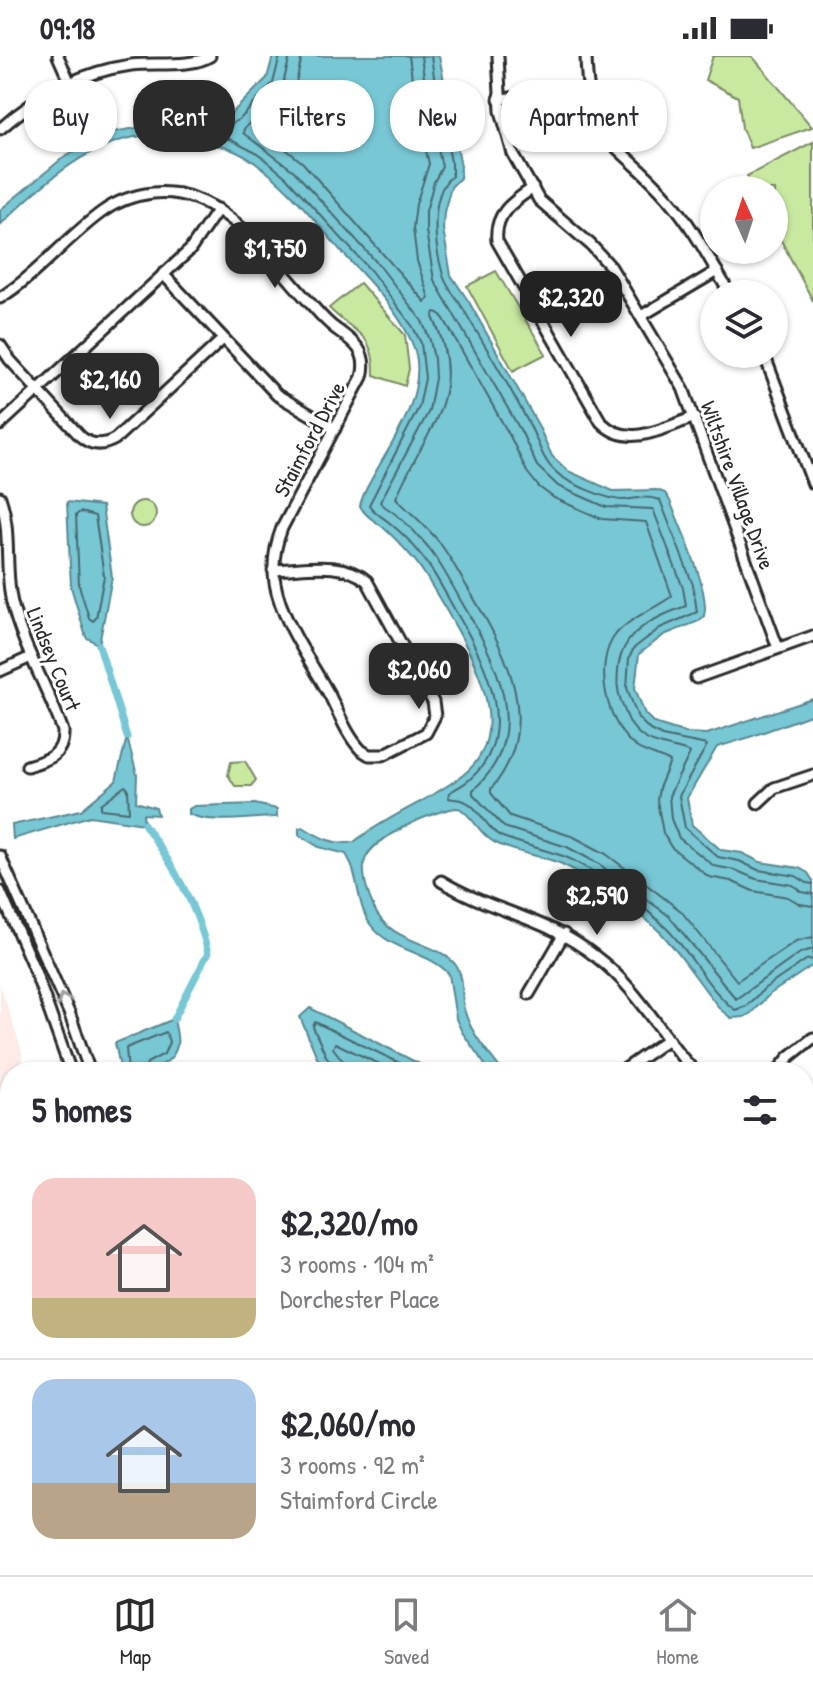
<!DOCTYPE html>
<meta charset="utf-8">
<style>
:root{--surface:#fff;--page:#f7f7f7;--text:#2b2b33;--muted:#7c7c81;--line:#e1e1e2;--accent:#2b2b2b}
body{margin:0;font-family:"Patrick Hand",sans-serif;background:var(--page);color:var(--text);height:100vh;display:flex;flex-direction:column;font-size:30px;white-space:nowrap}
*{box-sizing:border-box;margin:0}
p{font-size:26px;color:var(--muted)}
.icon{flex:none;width:44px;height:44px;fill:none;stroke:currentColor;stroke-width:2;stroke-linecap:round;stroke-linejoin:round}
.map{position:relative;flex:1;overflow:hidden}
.sheet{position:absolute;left:0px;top:1006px;width:814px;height:514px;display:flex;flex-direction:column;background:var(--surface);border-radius:32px 32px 0 0;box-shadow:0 2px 6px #0004}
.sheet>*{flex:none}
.hud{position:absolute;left:24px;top:24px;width:766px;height:72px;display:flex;gap:16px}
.needle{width:52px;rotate:357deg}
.tools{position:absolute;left:700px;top:120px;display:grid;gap:16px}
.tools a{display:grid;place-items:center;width:88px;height:88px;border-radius:50%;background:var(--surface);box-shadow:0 2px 6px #0004;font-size:40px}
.price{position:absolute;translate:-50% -68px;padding:0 18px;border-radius:16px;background:var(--accent);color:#fff;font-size:26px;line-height:52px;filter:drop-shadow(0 2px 4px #0008)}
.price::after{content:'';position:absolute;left:50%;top:48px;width:24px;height:18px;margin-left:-12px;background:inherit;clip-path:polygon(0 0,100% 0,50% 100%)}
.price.current{background:#222;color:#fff}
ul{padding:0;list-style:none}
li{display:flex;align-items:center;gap:24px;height:200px;padding:0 32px}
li+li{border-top:2px solid var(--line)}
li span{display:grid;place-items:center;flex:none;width:224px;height:160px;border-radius:24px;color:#555}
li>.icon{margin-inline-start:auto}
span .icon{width:96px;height:96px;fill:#fffc;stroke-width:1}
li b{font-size:34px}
h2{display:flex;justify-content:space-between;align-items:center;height:96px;padding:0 32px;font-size:34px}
.pill{padding:0 28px;border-radius:32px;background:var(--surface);box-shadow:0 2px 6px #0004;font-size:28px;line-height:72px}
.pill.current{background:var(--accent);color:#fff}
.status{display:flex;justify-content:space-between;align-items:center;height:56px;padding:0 40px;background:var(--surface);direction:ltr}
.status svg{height:22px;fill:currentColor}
.tabs{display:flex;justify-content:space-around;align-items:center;height:112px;border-top:2px solid var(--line);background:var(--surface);font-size:22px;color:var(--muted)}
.tabs a{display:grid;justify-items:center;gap:4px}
.tabs .current{color:var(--accent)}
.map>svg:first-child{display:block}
.built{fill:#fcebe6}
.green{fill:#c9e9a1;stroke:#7a8a66;stroke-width:2}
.water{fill:#78c7d5;stroke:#598991;stroke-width:2}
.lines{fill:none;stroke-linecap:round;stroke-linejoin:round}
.shore{stroke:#4a696f;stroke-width:2}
.canal{stroke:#78c7d5;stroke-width:7}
.minor-casing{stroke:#2b2b2b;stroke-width:15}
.minor{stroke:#fff;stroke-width:9}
.oneway{stroke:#a0a0a0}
.labels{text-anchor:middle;stroke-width:6;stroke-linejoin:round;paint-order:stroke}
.street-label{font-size:22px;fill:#2b2b2b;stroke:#fff}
</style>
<div class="status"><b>09:18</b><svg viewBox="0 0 49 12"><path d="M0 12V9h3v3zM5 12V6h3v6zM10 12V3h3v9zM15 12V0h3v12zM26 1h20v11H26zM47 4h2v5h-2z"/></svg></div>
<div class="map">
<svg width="813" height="1519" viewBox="0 0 813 1519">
<rect width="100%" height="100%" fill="#fff"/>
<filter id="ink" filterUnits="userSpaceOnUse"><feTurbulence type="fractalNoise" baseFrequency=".0125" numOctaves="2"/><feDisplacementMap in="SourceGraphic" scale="16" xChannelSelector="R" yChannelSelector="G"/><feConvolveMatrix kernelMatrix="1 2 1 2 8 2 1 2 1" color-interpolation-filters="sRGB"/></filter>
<g filter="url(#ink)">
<polygon class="built" points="0,928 22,996 23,1016 10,1016 10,1129 0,1129"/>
<g class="green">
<polygon points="713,0 752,0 812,71 750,92 742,72 738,41 705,24"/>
<polygon points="813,86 813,245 774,171 774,134 754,134 747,120"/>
<polygon points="496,215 546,298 513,315 467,230"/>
<path d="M360 227 405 279 409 313 405 330 374 319C375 276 354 278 329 252Z"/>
<circle cx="143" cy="458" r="13"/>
<polygon points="245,705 256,724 251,730 235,730 228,719 231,706"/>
</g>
<g class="water">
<path d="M273 0H439L461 110 460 122 451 131 444 156 443 173 451 219 469 246 538 369 552 400 568 415 613 435 657 434 665 437 670 445C680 470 711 536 704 560L699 565 664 579 639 598 635 632 645 658 654 667 686 677 707 678 813 643V658L747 682 717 691 687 742 692 769 721 794 742 797 760 806 799 812 808 817 813 825V909L770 938 751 957 744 961 731 962 721 954C700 929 683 900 660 876 638 855 591 822 564 809 542 799 516 798 494 786 479 778 474 761 459 752 438 752 371 782 365 804 361 818 368 839 374 852 390 889 441 885 457 911 465 924 461 940 464 953 470 977 489 997 503 1016H490L462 976 456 963 449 918C429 895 389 895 370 868 356 847 359 818 346 798L319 791 299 779V772L303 771C319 781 334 790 354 786 387 760 429 745 463 719 518 676 471 597 445 552 434 535 425 515 412 501 404 492 395 482 386 474 377 465 367 463 360 450 362 438 369 428 375 417 394 383 421 346 417 305 412 267 367 223 342 196 318 169 295 138 267 116 239 92 219 88 184 84 174 83 164 78 154 79 91 81 43 128 0 169V154L65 100 107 77 160 68H215L226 63 267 22Z"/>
<polygon points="67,446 102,450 112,521 99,589 86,581 71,531"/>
<polygon points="127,681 137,719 136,746 156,752 158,759 143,758 144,768 90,760 13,783 12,769 81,754 116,725"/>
<path d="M255 748 277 753V761C252 761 211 769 189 758V753L194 750Z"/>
<polygon points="310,952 435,1016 330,1016 319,1006 300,961"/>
<path d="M174 963C175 971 179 982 177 990 171 1014 141 1016 121 1016L115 987Z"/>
</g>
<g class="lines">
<g class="shore">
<path d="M280 0 273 27 241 62 221 74 219 78 258 98 286 121 371 215 413 271 421 287 425 322 419 351 369 449C375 458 383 461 391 468 402 477 413 488 421 499 435 516 445 537 456 556 484 603 523 678 469 724 463 729 455 733 449 737L448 742C452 743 457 743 461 744 478 748 485 771 500 780 521 788 542 793 563 800 590 810 643 849 664 870 691 895 706 932 735 954L746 950 765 932 806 904 813 903"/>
<path d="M290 0 282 32 244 73 243 77 294 115 379 209 422 265 430 284 434 303 435 322 429 355 380 446C384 451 389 453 394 457 406 466 419 480 429 492 441 508 451 527 461 545 495 602 536 679 473 734V738L504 771 567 791 599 808 669 860 736 943 800 897 813 893"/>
<polyline points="302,0 294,36 269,62 262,74 303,107 425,246 429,242 417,205 413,172 416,148 429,108 415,45 409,0"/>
<path d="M421 0 427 43 442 111 434 126 426 155V175L434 224 522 377 537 410 558 430 606 451 653 453 683 532 686 550C653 562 621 576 618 614 617 626 617 634 621 645 627 660 629 671 643 681 657 691 676 690 690 697L669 740 671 763 679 782 714 810 735 814 756 823 793 829 802 836 813 838"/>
<path d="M431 0 437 41 452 110V120C428 139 435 193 443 219 447 233 458 243 465 256 488 295 512 333 532 374 539 388 543 405 556 416 567 427 608 444 623 444 636 443 647 439 660 444L693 529 697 556 660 572 634 592 629 602 627 632 638 662 650 674 662 680 707 689 679 740 685 772 718 801 739 805 758 814 796 820 807 827 813 828"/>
<polygon points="80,456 95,460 104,520 96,562 93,565 89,562 79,529 76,459"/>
<polygon points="125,730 128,733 129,756 101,753 101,748"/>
<path d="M813 850 800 848 788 841 753 835 731 825 709 821 671 791 663 777 657 744 659 732 670 706C660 700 647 698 636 691 607 670 592 608 616 578 631 561 655 553 672 540L646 466 602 463 554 442 539 431 527 416 511 382 444 263 439 257 435 256 433 261C470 341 425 373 396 442 410 457 427 470 439 486 452 503 461 522 472 539 508 599 544 671 491 733V737L510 760 574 781 606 798 630 816 681 855 737 925 796 885 813 881"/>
<polyline points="128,1016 126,992 166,976 169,986 164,998 147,1007 144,1016"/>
<polyline points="335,1016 334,1010 326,1000 313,971 315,966 418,1016"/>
<polyline points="345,1016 343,1005 333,992 335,987 396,1016"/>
</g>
<g class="canal">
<polyline points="99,589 127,681"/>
<path d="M144 768C173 809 196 847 208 897L174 963"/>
</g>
<g class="minor-casing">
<g id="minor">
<polyline points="58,0 70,27"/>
<polyline points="498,0 501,55 513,98 539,144 591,189 611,211 683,332 778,592"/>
<path d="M586 0C588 92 617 83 669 143 694 172 711 206 730 238"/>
<polyline points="499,43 587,35"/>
<path d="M0 73C37 40 81 16 131 9 153 6 192 12 210 0"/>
<path d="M533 132C512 146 494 158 497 185L601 366C628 394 665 371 695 361"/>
<polyline points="163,218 277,339 335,373"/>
<path d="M0 242C38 218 66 182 102 156 117 145 135 139 153 137 223 130 268 202 310 247 318 256 326 266 336 273 354 286 369 296 362 321L282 472C275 490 272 508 275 527 281 564 312 607 330 640 339 658 347 679 361 694L369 699H383L426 677 435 660 433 646 367 525C343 504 303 513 273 514"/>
<polyline points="641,260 717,215"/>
<path d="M0 289 10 304 80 380C91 390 103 390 115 383L223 283"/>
<polyline points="764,298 813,428"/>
<polyline points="0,369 190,194 218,153"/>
<path d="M0 441C12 475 4 512 12 547 23 592 48 632 63 675 64 700 47 704 27 710"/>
<polyline points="0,615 31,601"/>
<polyline points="696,622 813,580"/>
<polyline points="758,747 774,732 813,719"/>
<polyline points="0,800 70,959 90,1016"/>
<path d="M441 825C492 856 546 861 595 900 622 920 641 946 661 973 672 988 682 1004 696 1016"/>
<polyline points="0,835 35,915 71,1016"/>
<polyline points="529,938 564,878"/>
<polyline points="621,1016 668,983"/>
<polyline points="777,1016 789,1001 813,982"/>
<polyline points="804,1151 813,1163"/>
<polyline points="804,1303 813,1309"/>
<polyline points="0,1349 10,1348"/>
<polyline points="0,1461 10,1460"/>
<polyline points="121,1510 121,1519"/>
<polyline points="135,1510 135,1519"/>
<polyline points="195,1510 200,1519"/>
<polyline points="293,1510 301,1519"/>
<polyline points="548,1510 564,1519"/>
<polyline points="673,1510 681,1519"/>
<polyline points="260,1519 275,1510"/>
<polyline points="492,1519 499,1510"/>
<polyline points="647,1519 654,1510"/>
</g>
</g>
<use href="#minor" class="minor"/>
</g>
<defs><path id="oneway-chevron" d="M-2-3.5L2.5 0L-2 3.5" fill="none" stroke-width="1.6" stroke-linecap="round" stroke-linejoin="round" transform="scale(2)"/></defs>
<use class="oneway" href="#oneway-chevron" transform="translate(63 943) rotate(-113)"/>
</g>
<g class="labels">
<g class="street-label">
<text transform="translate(309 383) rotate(-62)" y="8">Staimford Drive</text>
<text transform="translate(738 429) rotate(70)" y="8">Wiltshire Village Drive</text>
<text transform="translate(54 603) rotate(68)" y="8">Lindsey Court</text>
</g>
</g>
</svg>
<div class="tools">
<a><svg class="needle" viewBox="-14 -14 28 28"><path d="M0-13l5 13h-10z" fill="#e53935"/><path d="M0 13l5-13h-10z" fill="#7c7c81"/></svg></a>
<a><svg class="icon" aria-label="layers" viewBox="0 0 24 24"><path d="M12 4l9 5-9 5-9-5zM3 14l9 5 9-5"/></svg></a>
</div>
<b class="price" style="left:275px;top:234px">$1,750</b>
<b class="price current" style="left:571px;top:283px">$2,320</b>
<b class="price" style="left:110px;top:365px">$2,160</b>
<b class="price" style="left:419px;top:655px">$2,060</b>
<b class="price" style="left:597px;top:881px">$2,590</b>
<div class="hud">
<a class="pill">Buy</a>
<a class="pill current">Rent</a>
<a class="pill">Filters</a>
<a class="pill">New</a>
<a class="pill">Apartment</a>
</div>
<section class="sheet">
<h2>5 homes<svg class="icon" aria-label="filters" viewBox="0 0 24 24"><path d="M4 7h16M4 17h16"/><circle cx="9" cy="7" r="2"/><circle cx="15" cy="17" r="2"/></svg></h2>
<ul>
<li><span style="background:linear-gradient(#f6c9c9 75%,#c2b280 0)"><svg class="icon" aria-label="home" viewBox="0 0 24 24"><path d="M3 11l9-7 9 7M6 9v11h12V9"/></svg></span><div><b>$2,320/mo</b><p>3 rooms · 104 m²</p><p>Dorchester Place</p></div></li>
<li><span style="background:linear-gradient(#a9c7e8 65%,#b9a48a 0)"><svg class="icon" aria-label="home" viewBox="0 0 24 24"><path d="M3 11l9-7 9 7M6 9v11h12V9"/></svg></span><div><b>$2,060/mo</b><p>3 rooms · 92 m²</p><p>Staimford Circle</p></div></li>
</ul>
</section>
</div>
<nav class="tabs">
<a class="current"><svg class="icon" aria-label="map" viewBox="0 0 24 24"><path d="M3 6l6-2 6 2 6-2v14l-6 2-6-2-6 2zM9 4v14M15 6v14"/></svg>Map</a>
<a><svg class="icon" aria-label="saved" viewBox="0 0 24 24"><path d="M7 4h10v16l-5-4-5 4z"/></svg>Saved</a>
<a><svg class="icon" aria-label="home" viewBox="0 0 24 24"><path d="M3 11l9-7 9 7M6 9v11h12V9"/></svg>Home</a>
</nav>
